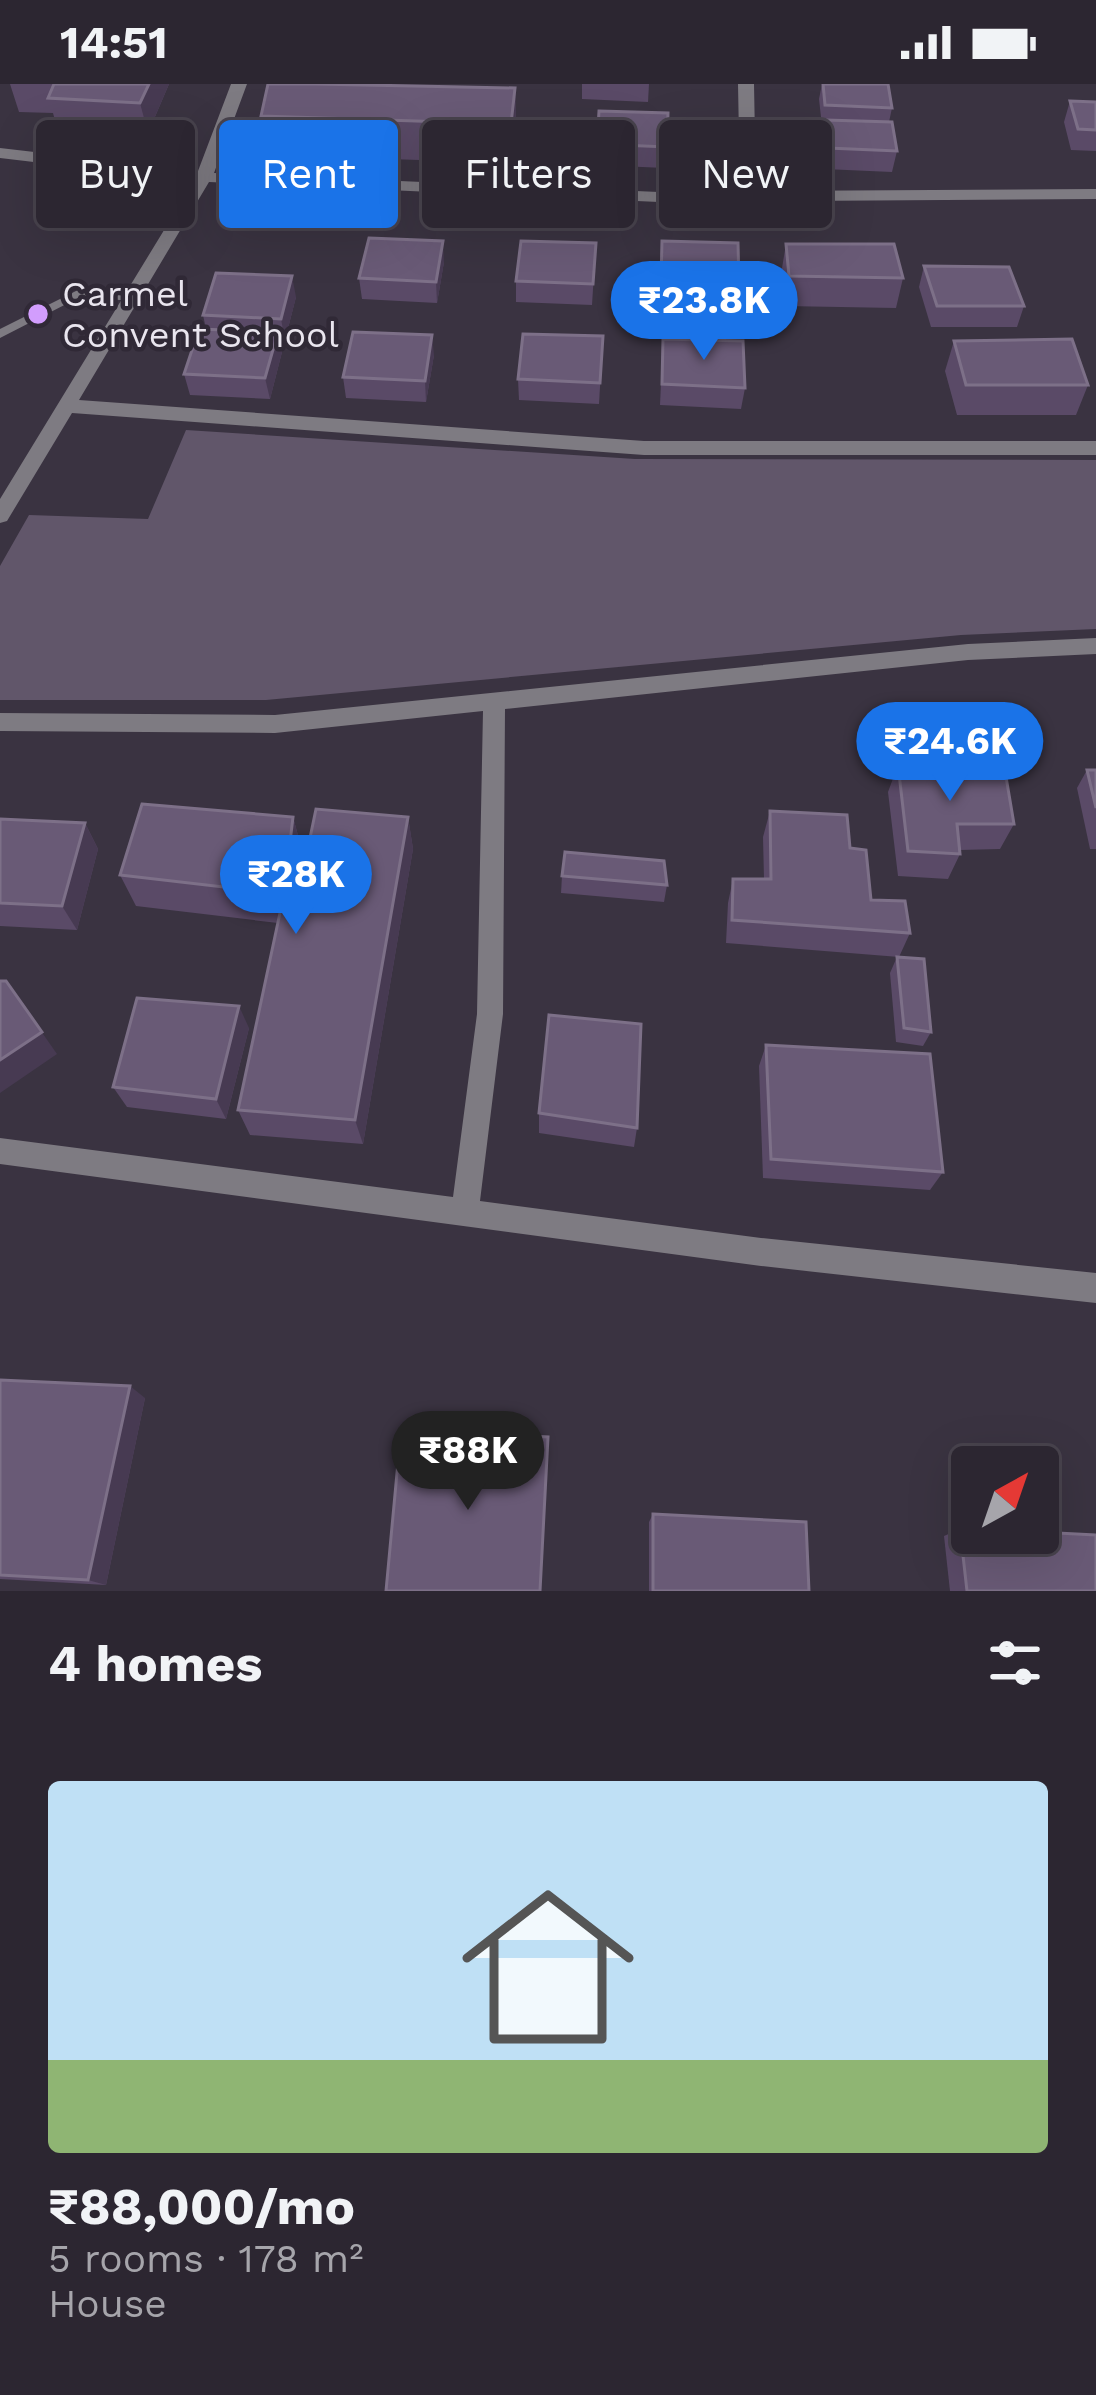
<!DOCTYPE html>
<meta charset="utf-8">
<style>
:root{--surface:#2c2631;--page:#342e39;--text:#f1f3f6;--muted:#a6a5ab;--line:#48434d;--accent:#1a73e8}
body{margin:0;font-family:"Work Sans",sans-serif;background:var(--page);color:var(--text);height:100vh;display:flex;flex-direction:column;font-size:45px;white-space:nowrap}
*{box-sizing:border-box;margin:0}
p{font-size:39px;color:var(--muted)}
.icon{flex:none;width:66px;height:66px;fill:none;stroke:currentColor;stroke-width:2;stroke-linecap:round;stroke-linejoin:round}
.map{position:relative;height:1507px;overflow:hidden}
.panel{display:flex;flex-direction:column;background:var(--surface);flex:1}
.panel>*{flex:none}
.hud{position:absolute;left:36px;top:36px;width:1026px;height:108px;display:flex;gap:24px}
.needle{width:78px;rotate:40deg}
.controls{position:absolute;left:951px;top:1362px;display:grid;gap:24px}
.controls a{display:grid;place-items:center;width:108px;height:108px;border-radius:12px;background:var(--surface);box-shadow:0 12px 48px #0002,0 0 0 3px var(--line);font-size:60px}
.price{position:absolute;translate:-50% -102px;padding:0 27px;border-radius:42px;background:var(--accent);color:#fff;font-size:39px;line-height:78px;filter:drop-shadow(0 3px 6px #0008)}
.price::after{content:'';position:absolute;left:50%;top:72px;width:36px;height:27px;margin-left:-18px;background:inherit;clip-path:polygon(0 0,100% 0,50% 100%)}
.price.on{background:#222;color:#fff}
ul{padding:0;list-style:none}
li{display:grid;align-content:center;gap:24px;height:636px;padding:0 48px}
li+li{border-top:3px solid var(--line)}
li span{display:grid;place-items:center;height:372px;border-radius:12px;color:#555}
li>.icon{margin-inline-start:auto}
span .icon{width:216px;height:216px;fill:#fffc;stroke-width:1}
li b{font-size:51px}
h2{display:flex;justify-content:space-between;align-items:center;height:144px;padding:0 48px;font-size:51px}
.chip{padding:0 42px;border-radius:12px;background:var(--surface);box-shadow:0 12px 48px #0002,0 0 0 3px var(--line);font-size:42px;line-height:108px}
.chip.on{background:var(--accent);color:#fff}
.status{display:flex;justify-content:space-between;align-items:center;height:84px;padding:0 60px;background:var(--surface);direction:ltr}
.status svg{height:33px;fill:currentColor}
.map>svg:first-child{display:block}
.green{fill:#61566a}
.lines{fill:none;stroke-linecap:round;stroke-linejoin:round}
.service{fill:#7e7b82;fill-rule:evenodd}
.minor{fill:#7e7b82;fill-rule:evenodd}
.wall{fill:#5a4a67}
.shaded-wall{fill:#473a52}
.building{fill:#695a76;stroke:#7d7088;stroke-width:3}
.poi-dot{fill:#d29dfd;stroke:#302936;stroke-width:4.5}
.labels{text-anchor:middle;stroke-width:9;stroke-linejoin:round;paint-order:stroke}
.far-poi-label{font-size:36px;fill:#e9e5ee;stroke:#302936;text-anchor:start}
</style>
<div class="status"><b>14:51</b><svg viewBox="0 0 49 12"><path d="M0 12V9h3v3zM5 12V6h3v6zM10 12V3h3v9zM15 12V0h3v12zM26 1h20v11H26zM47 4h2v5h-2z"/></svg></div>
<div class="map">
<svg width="1096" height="1507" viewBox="0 0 1096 1507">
<rect width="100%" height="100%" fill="#3a3341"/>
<polygon class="green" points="186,346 635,375 1096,376 1096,545 961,551 266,616 0,616 0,482 29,431 148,435"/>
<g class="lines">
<polygon class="service" points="78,206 133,211 139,214 133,217 80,213 0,254 0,245"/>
<g class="minor">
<polygon points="231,0 247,0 214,89 659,108 740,107 738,0 754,0 756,107 1096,105 1096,115 659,118 209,98 79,316 644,357 1096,357 1096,371 644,371 72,329 7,437 0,439 0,415 194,97 0,74 0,64 198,87"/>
<polygon points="1096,554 1096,570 968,576 505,625 503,930 480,1117 761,1154 1096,1189 1096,1219 761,1182 0,1080 0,1054 453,1113 477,930 483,627 275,649 0,647 0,629 275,631 968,560"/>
</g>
</g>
<g class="wall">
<polygon points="10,0 169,0 148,49 57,44 53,29 19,28"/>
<polygon points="582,0 649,0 648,18 582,15"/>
<polygon points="822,0 888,0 892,24 889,38 897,67 892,88 824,85 821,57 824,42 822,42 819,15"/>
<polygon points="515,4 516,43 512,79 268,71 261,32"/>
<polygon points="1070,17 1096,18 1096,67 1071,66 1064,38"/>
<polygon points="597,60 667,63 665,84 596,81"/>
<polygon points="662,157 739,201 736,222 660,218"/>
<polygon points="596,159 592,221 516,218 516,197"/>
<polygon points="786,160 903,194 896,224 784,222 781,190"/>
<polygon points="444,178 437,219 362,215 359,194"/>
<polygon points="924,182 1024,222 1017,243 931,243 919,203"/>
<polygon points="296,213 285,256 279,255 282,268 270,315 190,311 184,290 206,245 203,231"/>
<polygon points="603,252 599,320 519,316 518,295"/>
<polygon points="663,255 745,304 741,325 660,321"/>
<polygon points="954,257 1088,301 1076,331 957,331 945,287"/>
<polygon points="434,271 426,318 346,314 343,293"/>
<polygon points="898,681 1014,740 1000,765 960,766 960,770 948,795 898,792 888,708"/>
<polygon points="1087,686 1096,686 1096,765 1090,765 1077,704"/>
<polygon points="770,727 850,764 871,816 910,849 899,873 726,859 728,819 733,795 764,795 763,753"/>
<polygon points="293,733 302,766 301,777 305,778 408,733 413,765 363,1060 250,1051 238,1026 278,839 136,822 120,791"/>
<polygon points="0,735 85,739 98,765 77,846 0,842"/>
<polygon points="562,792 667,801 664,818 561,809"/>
<polygon points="897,873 931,948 923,962 896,958 890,889"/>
<polygon points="249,944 226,1035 127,1023 113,1003"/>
<polygon points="766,961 943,1088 930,1106 763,1094 759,982"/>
<polygon points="539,1029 637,1044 634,1063 539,1049"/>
<polygon points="0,1296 145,1314 106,1501 0,1495"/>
<polygon points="653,1430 809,1507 649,1507 649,1438"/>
<polygon points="960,1445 1096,1507 950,1507 944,1452"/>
</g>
<g class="shaded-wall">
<polygon points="149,0 169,0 148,49 140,19"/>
<polygon points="515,4 516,43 512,79 511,40"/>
<polygon points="443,157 444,178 437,219 436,198"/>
<polygon points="292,192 296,213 285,256 281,235"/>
<polygon points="278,248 282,268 270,315 265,294"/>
<polygon points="432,251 434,271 426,318 425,297"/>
<polygon points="293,733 302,766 297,807 288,775"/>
<polygon points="408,733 413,765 363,1060 355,1036"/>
<polygon points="85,739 98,765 77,846 62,822"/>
<polygon points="6,897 57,970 0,1009 0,976"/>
<polygon points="239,922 249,944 226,1035 216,1015"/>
<polygon points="130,1302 145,1314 106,1501 88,1496"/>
</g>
<g class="building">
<polygon points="54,0 149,0 140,19 48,14"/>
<polygon points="268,0 315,0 515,4 511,40 261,32"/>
<polygon points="823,0 888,0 892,24 825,21"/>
<polygon points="1070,17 1096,18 1096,46 1078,45"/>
<polygon points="599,27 668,29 667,63 597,60"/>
<polygon points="825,36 892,38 897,67 828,64"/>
<polygon points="369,154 443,157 436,198 359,194"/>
<polygon points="521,157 596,159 593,200 516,197"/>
<polygon points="662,157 738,159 739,201 661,197"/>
<polygon points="786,160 894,160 903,194 789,192"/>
<polygon points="924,182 1009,183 1024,222 937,222"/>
<polygon points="216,189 292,192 281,235 203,231"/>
<polygon points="199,245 278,248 265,294 184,290"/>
<polygon points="353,248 432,251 425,297 343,293"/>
<polygon points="523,250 603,252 600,299 518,295"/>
<polygon points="663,255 743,257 745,304 662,300"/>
<polygon points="1072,255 1088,301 966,301 954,257"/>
<polygon points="898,681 1005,687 1014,740 957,740 960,770 908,767"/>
<polygon points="1087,686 1096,686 1096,724"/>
<polygon points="142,720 293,733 288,775 305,778 316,725 408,733 355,1036 238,1026 284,810 120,791"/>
<polygon points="770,727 847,731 850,764 866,766 871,816 905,817 910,849 732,836 733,795 771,795"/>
<polygon points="0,735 85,739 62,822 0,819"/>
<polygon points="565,768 664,777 667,801 562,792"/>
<polygon points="897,873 924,875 931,948 904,944"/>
<polygon points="0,897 6,897 42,948 0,976"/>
<polygon points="137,914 239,922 216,1015 113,1003"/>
<polygon points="549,931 641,940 637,1044 539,1029"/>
<polygon points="766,961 930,970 943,1088 771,1075"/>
<polygon points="0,1296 130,1302 88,1496 0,1491"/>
<polygon points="401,1346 548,1353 540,1507 386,1507"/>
<polygon points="653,1430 806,1438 809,1507 653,1507"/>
<polygon points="960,1445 972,1445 972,1449 1038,1448 1096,1451 1096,1507 967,1507"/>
</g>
<circle class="poi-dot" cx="38" cy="230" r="12"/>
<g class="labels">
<g class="far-poi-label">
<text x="62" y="222">Carmel<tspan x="62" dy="41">Convent School</tspan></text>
</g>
</g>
</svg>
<div class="controls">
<a><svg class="needle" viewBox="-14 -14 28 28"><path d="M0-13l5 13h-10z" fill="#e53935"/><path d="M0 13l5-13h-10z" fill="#a6a5ab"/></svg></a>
</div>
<b class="price" style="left:704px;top:279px">₹23.8K</b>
<b class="price" style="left:950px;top:720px">₹24.6K</b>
<b class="price" style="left:296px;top:853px">₹28K</b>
<b class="price on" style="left:468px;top:1429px">₹88K</b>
<div class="hud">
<a class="chip">Buy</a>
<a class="chip on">Rent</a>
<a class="chip">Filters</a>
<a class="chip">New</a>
</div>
</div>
<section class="panel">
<h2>4 homes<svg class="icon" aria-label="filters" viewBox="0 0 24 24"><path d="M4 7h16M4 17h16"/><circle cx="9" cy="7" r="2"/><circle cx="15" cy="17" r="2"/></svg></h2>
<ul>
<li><span style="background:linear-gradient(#bfe0f5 75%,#8fb573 0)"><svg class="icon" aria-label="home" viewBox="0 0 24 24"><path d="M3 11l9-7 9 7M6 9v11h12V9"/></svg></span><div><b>₹88,000/mo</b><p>5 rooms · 178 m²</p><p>House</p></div></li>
</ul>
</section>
